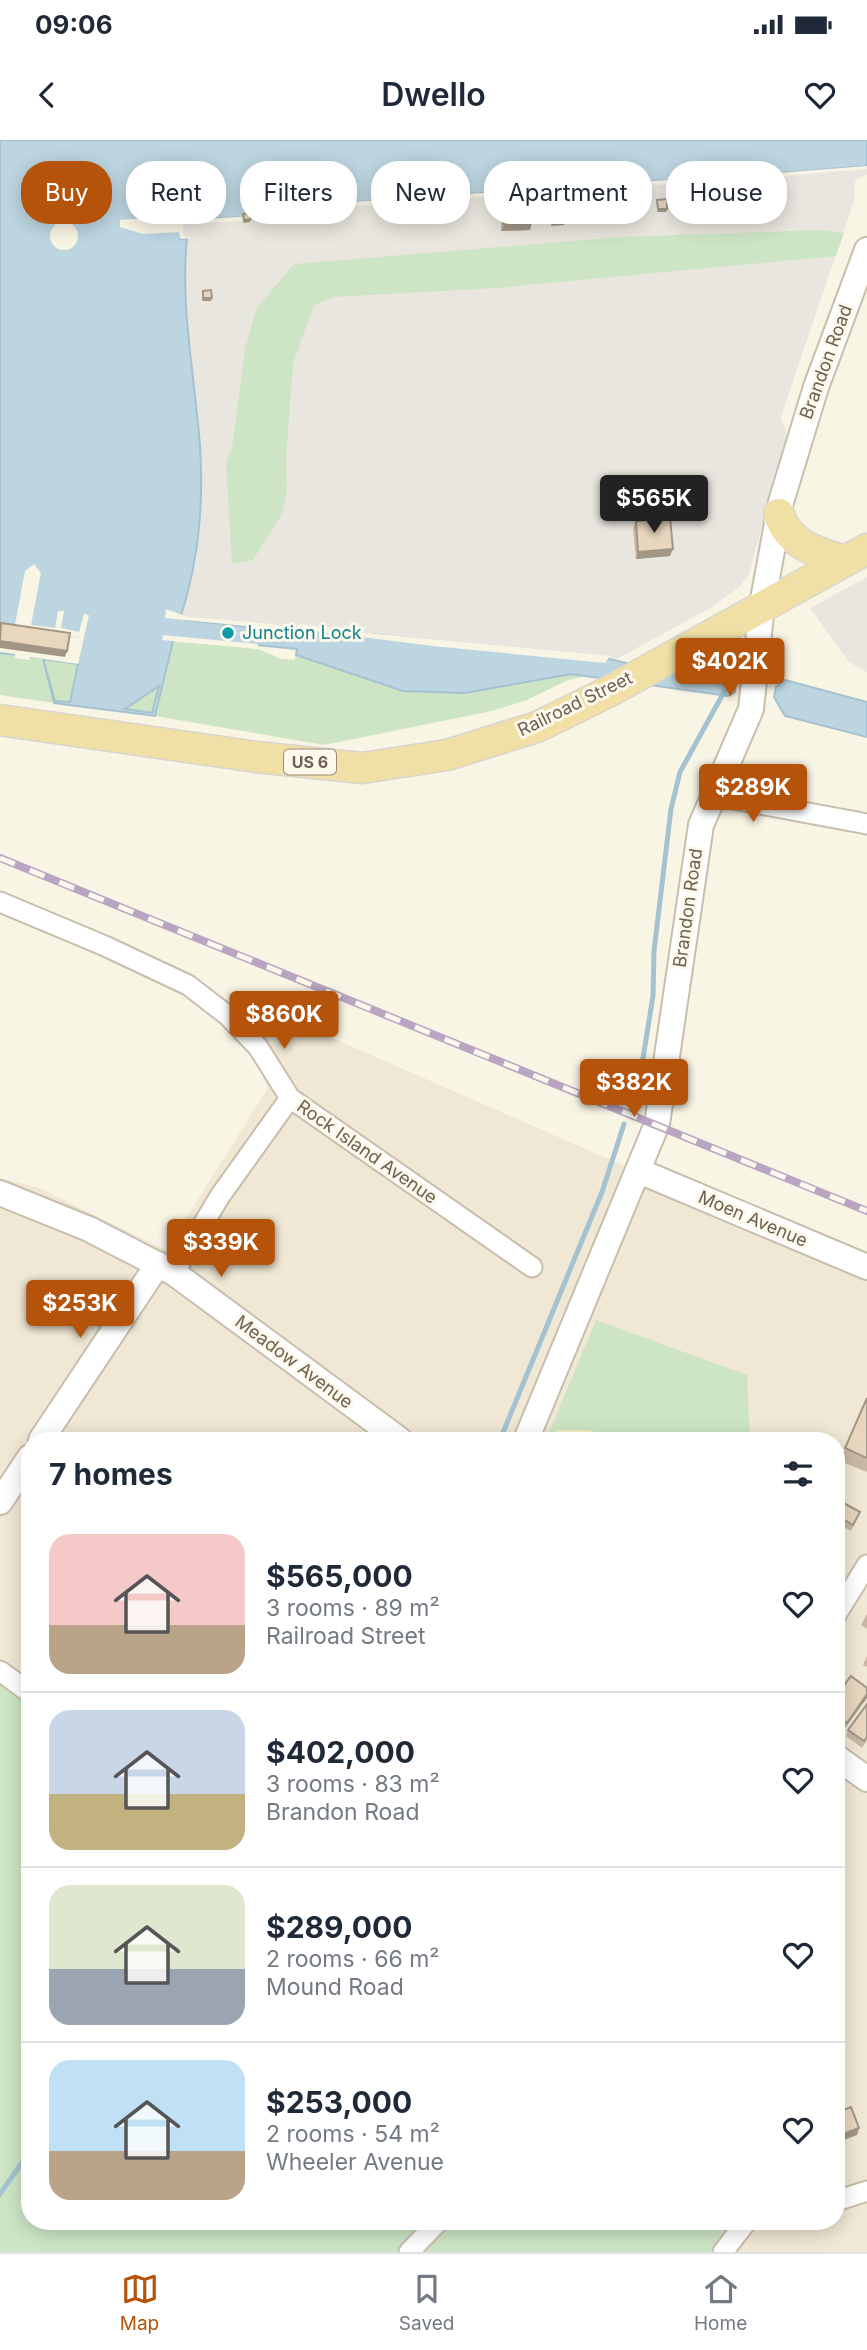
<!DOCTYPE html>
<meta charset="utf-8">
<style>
:root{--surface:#fff;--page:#f2f2f3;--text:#1f2937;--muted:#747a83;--line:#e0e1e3;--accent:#b45309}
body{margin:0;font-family:Inter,sans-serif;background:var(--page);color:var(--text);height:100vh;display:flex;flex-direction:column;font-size:26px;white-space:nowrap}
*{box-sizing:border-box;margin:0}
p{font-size:23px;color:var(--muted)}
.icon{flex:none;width:38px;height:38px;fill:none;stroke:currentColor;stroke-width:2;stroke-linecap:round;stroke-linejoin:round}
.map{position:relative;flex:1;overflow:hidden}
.sheet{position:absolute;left:21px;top:1292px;width:824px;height:798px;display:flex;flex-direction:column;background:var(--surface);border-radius:28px;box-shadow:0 4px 18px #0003}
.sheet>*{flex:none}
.hud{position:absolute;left:21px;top:21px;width:826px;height:63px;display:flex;gap:14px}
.price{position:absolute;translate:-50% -60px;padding:0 16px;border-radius:7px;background:var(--accent);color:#fff;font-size:23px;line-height:46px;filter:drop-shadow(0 2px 4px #0008)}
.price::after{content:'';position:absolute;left:50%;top:42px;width:21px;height:16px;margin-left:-10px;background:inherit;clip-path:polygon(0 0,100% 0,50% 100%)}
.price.current{background:#222;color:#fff}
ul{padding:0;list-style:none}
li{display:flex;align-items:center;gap:21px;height:175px;padding:0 28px}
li+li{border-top:2px solid var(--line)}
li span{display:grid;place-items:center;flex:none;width:196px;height:140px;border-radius:21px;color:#555}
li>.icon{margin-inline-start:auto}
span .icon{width:84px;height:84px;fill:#fffc;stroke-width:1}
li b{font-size:30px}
h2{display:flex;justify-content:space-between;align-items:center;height:84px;padding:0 28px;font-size:30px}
.pill{padding:0 24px;border-radius:28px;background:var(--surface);box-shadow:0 4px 18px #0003;font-size:24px;line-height:63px}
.pill.current{background:var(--accent);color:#fff}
.status{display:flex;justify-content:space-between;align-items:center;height:49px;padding:0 35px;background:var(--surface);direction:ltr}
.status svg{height:19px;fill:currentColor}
header{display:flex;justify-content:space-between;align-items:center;height:91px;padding:0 28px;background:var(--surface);font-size:32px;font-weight:600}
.tab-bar{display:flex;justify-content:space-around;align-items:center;height:98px;border-top:2px solid var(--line);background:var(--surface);font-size:19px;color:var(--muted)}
.tab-bar a{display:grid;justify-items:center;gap:4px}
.tab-bar .current{color:var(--accent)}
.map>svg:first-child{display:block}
.residential{fill:#f0e7d4}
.industrial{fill:#e9e6df}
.green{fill:#cde5c5}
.sand{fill:#f4f1c4}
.water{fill:#bcd5e0;stroke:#a4c2d0;stroke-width:2;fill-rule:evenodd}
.pier{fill:#f9f5e5}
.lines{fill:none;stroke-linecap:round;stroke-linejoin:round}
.stream{stroke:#a4c2d0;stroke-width:5}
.minor-casing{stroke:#c8bead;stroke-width:23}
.tertiary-casing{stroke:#c8bead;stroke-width:28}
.primary-casing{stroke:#d9d5d1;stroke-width:33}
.minor{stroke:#fff;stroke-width:19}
.tertiary{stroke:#fff;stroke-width:24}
.primary{stroke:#f0e0a5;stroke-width:30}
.rail-casing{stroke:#b9a5c1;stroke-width:8}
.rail{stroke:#fcf8eb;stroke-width:5;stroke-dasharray:16;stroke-linecap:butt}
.wall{fill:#c8b8a3}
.shaded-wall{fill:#a29685}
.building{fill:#e8d6be;stroke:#a29685;stroke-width:2}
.culture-dot{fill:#0f9aa8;stroke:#fcf8eb;stroke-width:2.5}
.labels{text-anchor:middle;stroke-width:6;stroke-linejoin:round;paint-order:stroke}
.shield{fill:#fcf8eb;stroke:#998d7d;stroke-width:2}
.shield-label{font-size:16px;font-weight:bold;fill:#6e5f4e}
.street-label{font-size:18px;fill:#6e5f4e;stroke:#fcf8eb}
.culture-label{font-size:18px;fill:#0d838f;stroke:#fcf8eb;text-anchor:start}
</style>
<div class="status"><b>09:06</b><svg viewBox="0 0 49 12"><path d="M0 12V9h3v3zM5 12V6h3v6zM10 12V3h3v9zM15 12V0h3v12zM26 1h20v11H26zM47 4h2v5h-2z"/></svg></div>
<header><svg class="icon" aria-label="back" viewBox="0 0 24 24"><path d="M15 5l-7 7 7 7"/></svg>Dwello<svg class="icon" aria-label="heart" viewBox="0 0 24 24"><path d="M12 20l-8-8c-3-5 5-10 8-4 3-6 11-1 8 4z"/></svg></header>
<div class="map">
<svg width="867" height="2112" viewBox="0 0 867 2112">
<rect width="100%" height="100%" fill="#f9f5e5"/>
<polygon class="residential" points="227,852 867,1132 867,2112 710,2112 734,2081 836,2081 836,1300 30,1300 30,1565 0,1543 0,1038 39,1048 166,1110 268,948"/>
<g class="industrial">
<polygon points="867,26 867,35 855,40 855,58 781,277 787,295 749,434 739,447 712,467 617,519 180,478 196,423 200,377 198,277 185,178 187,99 180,99 179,76 199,74 208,79 250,76 253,69"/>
<polygon points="867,437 867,532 849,522 810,468"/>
</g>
<g class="green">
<polygon points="821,90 844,93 836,116 496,148 334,157 314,165 293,224 286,318 287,351 281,376 253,420 232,424 226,321 232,307 245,210 256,169 294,124 620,97"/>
<polygon points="329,490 586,536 568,540 527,560 492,571 324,605 155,576 172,501 258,509 281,519 295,520 297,509"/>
<polygon points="0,513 78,524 70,562 55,561 50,545 54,563 0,555"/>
<polygon points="159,545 153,573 124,569"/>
<polygon points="596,1180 747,1235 750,1300 546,1300"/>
<polygon points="0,1543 30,1565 30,2081 734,2081 710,2112 0,2112"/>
</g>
<polygon class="sand" points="556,1290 590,1290 613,1300 553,1300"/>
<g class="water">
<path d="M0 0H867V26L779 33 778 38 726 42 724 36 285 67 253 70V76L208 79 179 76 180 99 187 98C181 159 191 215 197 274 205 341 202 411 181 475L187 480 298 492 299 487 600 517 694 538 722 531 735 542V552L728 556 571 534 465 553 403 551 296 515 297 509 174 497 155 576 54 563 43 518 0 513ZM43 519 78 524 70 562 55 561ZM159 546 152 573 125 569Z"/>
<polygon points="785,540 867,562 867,597 785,576 774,557 776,547"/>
</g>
<g class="pier">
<polygon points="867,26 867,29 782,36 778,41 726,46 722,40 256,73 253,80 208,83 196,78 183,79 183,95 191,98 180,99 179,92 143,94 120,87 120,80 199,74 208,79 250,76 253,76 253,69 725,36 727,42 778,38 778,33"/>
<circle cx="64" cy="96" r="14"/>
<polygon points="34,424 41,433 31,485 55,488 58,471 64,471 61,488 79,492 84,474 89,475 78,524 30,517 29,520 15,518 15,514 0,512 0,486 81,498 15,485 25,431"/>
<polygon points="166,469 188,477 273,484 285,487 285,490 165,478"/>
<polygon points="298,484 377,494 610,516 605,523 433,506 299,489"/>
<polygon points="163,495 258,504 258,509 162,500"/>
</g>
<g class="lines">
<g class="stream">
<polyline points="639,943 653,856 654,811 671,669 680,632 724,552"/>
<polyline points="500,1300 602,1052 624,984"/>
<polyline points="0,2054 30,2011"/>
</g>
<g class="minor-casing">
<g id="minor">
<polyline points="712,655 867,684"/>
<polyline points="0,762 105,806 188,845 227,875 258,907 290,958 532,1127"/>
<polyline points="174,1133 220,1056 290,958"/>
<polyline points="836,1475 867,1425"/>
<polyline points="0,1531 30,1553"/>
<polyline points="836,2061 867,2051"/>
<polyline points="409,2112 439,2081"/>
<polyline points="723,2112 747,2081"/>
</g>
</g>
<g class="tertiary-casing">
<g id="tertiary">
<polyline points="639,1031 867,1127"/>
<polyline points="0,1053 89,1089 174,1133 400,1300"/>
<polyline points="41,1300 158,1124"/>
<polyline points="526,1300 657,984 701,685 751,569 762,465 781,362 816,247 867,110"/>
<polyline points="0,1362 30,1317"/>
<polyline points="836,1617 867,1639"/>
</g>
</g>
<g class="primary-casing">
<g id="primary">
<path d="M779 374C788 405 817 412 845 421"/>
<polyline points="0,580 256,617 362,628 447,615 537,587 610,551 867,409"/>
</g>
</g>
<use href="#minor" class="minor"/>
<use href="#tertiary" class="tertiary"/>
<use href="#primary" class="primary"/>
<g class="rail-casing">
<polyline id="rail" points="0,718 867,1071"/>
</g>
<use href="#rail" class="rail"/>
</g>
<g class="wall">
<polygon points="498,66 530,90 501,91 501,78 497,79 496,72"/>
<polygon points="636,381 670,416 636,419 633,388"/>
<polygon points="867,1258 867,1332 840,1321"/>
<polygon points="836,1362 860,1372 851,1391 836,1383"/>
<polygon points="867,1474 867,1489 861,1485"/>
<polygon points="867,1516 867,1527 863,1525"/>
<polygon points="867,1548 867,1558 844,1589 836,1583 836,1556"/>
<polygon points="867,1564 867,1600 862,1608 846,1596 848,1590"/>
</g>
<g class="shaded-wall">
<polygon points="779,41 778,44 770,45 771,42"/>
<polygon points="658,69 667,69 666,72 657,72"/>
<polygon points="499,72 503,72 501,78 497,79"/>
<polygon points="590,76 588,80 568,81 569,78"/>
<polygon points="251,79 250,82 243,83 244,80"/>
<polygon points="552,82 565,82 564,85 551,86"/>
<polygon points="532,83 530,90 501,91 504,85"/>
<polygon points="203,158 212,158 211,161 202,161"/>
<polygon points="673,409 670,416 636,419 638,412"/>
<polygon points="0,501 67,511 65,517 0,508"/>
<polygon points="867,1554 867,1558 844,1589 847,1583"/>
<polygon points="859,1988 857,1995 836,2003 836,1997"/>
</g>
<g class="building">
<polygon points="779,34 779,41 771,42 771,35"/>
<polygon points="667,59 667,69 658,69 657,60"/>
<polygon points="510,61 534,63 532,83 504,85 503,72 499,72 498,66"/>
<polygon points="589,66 590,76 569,78 568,67"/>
<polygon points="251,73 251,79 244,80 243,74"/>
<polygon points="565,75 565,82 552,82 552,76"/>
<polygon points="211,150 212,158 203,158 203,151"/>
<polygon points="670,378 673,409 638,412 636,381"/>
<polygon points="1,483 70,493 67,511 0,501"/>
<polygon points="867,1258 867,1318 845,1308"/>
<polygon points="838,1360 860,1372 853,1385 836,1375 836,1362"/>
<polygon points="851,1536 867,1548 867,1554 847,1583 836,1575 836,1556"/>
<polygon points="867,1564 867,1597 864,1601 848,1590"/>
<polygon points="851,1967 859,1988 836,1997 836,1973"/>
</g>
<circle class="culture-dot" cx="228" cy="493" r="7"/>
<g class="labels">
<rect class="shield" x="284" y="609.5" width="52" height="25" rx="5"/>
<g class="shield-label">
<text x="310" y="628">US 6</text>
</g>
<g class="street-label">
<text transform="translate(826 222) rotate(-70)" y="6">Brandon Road</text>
<text transform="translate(575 564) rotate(-26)" y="6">Railroad Street</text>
<text transform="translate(688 768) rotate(-82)" y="6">Brandon Road</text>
<text transform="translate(367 1012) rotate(35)" y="6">Rock Island Avenue</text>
<text transform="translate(753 1079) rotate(23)" y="6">Moen Avenue</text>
<text transform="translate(294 1222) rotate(37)" y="6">Meadow Avenue</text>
</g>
<g class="culture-label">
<text x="242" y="499">Junction Lock</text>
</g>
</g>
</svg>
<b class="price current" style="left:654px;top:395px">$565K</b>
<b class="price" style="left:730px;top:558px">$402K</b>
<b class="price" style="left:753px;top:684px">$289K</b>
<b class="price" style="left:284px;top:911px">$860K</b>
<b class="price" style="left:634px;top:979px">$382K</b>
<b class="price" style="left:221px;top:1139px">$339K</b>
<b class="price" style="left:80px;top:1200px">$253K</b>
<div class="hud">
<a class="pill current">Buy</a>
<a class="pill">Rent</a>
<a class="pill">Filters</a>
<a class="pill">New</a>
<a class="pill">Apartment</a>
<a class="pill">House</a>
</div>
<section class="sheet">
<h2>7 homes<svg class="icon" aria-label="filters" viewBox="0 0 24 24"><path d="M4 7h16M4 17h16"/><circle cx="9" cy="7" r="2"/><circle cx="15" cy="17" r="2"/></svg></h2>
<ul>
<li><span style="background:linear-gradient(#f6c9c9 65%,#b9a48a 0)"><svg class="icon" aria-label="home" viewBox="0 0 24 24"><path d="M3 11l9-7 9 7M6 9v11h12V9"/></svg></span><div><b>$565,000</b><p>3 rooms · 89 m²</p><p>Railroad Street</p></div><svg class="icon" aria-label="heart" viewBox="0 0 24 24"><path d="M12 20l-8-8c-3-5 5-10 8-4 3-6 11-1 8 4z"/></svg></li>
<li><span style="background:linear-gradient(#c9d6e8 60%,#c2b280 0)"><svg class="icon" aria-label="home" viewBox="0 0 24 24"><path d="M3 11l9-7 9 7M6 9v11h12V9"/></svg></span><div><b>$402,000</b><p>3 rooms · 83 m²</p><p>Brandon Road</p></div><svg class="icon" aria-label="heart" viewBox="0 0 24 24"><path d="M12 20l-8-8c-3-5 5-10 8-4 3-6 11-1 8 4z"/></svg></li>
<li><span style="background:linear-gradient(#dfe7d0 60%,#9aa5b1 0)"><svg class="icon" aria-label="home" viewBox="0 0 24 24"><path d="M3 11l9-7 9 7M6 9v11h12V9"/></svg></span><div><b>$289,000</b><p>2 rooms · 66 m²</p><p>Mound Road</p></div><svg class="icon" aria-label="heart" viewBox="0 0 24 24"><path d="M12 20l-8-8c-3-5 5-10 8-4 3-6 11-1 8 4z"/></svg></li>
<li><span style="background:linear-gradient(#bfe0f5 65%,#b9a48a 0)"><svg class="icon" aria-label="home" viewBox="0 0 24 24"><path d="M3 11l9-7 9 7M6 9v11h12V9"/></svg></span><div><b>$253,000</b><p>2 rooms · 54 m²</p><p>Wheeler Avenue</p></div><svg class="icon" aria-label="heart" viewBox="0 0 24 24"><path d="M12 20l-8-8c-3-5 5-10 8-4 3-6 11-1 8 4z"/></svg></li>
</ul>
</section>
</div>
<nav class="tab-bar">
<a class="current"><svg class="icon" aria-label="map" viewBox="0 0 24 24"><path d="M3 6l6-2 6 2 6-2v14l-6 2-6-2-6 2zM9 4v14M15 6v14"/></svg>Map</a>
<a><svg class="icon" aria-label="saved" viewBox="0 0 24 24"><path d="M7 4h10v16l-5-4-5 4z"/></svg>Saved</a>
<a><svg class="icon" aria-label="home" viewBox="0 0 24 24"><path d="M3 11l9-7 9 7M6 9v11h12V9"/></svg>Home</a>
</nav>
